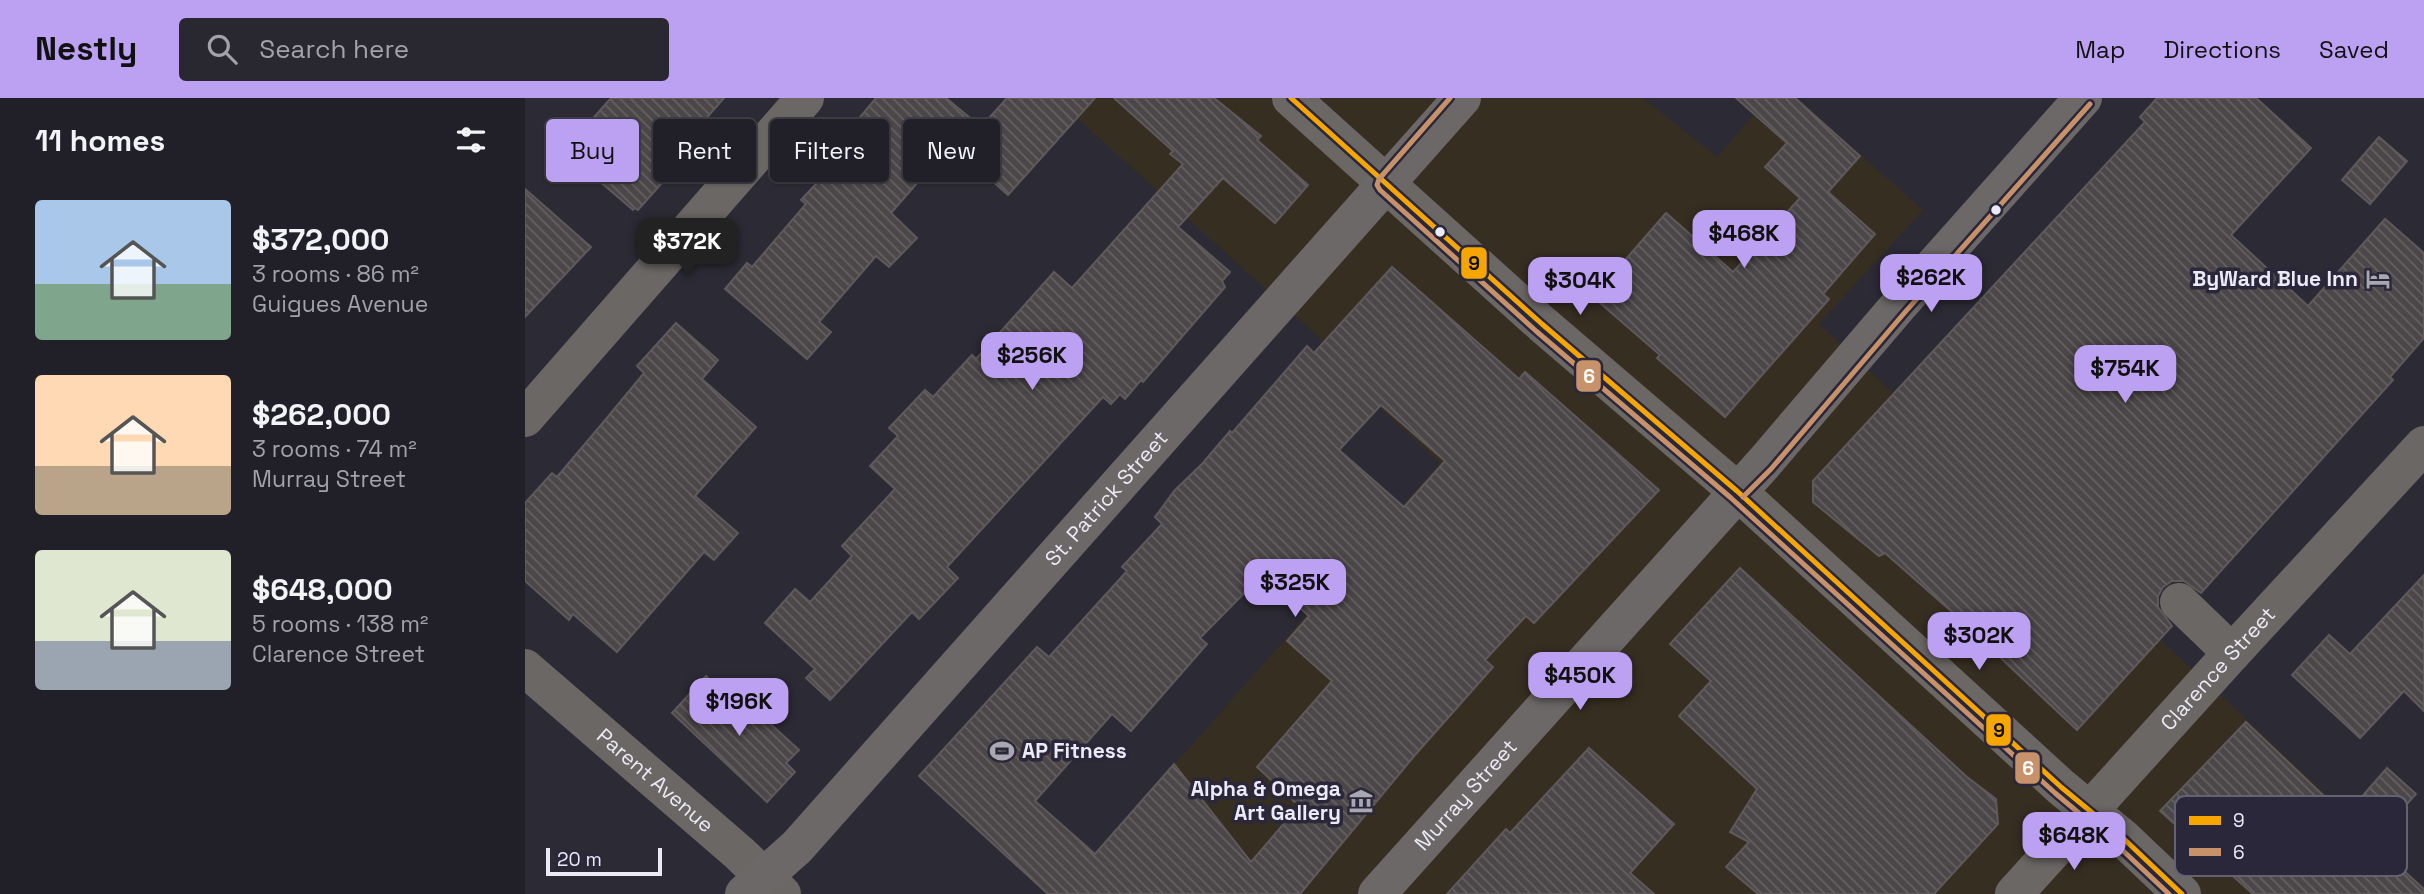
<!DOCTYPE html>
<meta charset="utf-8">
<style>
:root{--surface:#212028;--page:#292830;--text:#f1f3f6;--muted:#a2a3a8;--line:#3e3e45;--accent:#bca0f2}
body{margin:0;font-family:"Space Grotesk",sans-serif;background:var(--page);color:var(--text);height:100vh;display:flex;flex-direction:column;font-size:26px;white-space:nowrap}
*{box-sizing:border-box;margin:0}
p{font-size:23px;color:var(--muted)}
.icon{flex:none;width:38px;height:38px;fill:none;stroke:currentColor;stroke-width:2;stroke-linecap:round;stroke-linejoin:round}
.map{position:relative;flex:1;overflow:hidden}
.sheet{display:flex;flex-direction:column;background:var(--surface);width:525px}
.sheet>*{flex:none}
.hud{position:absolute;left:21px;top:21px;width:665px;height:63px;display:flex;gap:14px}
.scale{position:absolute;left:21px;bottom:18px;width:116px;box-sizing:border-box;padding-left:7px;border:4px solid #ebeaf6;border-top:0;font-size:19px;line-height:24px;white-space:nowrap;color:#ebeaf6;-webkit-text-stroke:5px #292739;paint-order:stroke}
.price{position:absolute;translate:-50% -60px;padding:0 16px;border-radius:14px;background:var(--accent);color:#111;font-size:23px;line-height:46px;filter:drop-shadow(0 2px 4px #0008)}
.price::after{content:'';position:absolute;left:50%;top:42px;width:21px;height:16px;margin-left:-10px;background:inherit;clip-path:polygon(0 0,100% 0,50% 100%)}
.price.selected{background:#222;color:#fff}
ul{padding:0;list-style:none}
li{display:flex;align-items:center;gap:21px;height:175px;padding:0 35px}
li span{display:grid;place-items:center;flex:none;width:196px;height:140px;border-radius:7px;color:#555}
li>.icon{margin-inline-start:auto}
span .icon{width:84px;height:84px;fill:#fffc;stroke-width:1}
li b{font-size:30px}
h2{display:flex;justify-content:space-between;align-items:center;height:84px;padding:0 35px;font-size:30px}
.tag{padding:0 24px;border-radius:7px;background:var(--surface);box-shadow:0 2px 5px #0004,0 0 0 2px var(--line);font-size:24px;line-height:63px}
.tag.selected{background:var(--accent);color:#111}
header{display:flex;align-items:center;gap:42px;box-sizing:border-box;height:98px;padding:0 35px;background:var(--accent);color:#111}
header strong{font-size:33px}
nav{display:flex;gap:38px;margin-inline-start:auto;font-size:24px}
.search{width:490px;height:63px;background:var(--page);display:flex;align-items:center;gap:18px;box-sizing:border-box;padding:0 24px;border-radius:7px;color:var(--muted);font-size:26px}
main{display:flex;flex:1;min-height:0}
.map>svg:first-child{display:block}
.commercial{fill:#372e22}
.building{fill:url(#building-back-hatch);stroke:#5e5a5b;stroke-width:2;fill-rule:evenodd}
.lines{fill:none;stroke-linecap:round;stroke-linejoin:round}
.minor{stroke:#6b6765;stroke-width:38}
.major{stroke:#6d6868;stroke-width:38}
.bus-1-casing{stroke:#292739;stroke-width:10}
.bus-2-casing{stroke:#292739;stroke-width:10}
.bus-1{stroke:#f7a600;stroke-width:5}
.bus-2{stroke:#c7916a;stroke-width:5}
.bus-dot{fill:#ebeaf6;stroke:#292739;stroke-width:2.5}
.labels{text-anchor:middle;stroke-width:7;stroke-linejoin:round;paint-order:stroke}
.poi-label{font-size:21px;font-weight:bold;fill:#ebeaf6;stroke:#292739;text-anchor:end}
.street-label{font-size:21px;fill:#ebeaf6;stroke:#292739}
.key{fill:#292739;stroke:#636272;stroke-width:2}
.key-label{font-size:19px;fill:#ebeaf6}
.line-badge{stroke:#292739;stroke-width:2.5}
.badge-label{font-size:19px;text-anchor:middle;font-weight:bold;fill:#fff}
.pale-badge-label{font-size:19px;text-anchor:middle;font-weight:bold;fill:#111}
</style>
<header>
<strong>Nestly</strong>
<div class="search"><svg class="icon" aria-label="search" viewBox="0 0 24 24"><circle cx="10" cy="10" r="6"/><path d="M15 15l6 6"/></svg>Search here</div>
<nav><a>Map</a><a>Directions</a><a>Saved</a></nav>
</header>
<main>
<section class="sheet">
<h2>11 homes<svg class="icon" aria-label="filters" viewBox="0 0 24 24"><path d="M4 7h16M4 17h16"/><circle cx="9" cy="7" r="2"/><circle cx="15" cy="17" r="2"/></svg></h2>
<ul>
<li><span style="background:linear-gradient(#a9c7e8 60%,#7fa58c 0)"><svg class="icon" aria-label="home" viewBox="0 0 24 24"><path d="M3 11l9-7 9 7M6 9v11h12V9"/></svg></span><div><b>$372,000</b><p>3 rooms · 86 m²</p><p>Guigues Avenue</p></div></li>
<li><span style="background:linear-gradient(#ffd9b3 65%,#b9a48a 0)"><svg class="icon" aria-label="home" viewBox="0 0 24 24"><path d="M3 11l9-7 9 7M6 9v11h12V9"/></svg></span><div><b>$262,000</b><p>3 rooms · 74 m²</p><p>Murray Street</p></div></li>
<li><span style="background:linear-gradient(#dfe7d0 65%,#9aa5b1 0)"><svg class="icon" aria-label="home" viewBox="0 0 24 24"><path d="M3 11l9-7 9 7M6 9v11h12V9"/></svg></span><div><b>$648,000</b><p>5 rooms · 138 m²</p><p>Clarence Street</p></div></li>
</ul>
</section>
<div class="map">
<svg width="1899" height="796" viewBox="0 0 1899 796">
<defs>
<pattern id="building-back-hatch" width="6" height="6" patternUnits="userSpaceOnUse" patternTransform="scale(1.75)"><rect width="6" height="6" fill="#4b4647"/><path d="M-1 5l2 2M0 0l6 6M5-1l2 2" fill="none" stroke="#656162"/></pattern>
</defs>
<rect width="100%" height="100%" fill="#2c2b35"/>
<polygon class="commercial" points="530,0 1118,0 1192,59 1243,0 1272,0 1398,112 1294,226 1718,618 1899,789 1899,796 536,796 915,365 839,295 845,286"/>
<g class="building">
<polygon points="86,0 199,0 144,63 151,69 113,112 110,110 108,112 39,53"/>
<polygon points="351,0 421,0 456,29 482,0 570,0 483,97 426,46 366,115 392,140 364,169 351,158 294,224 306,234 282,261 200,191 222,165 227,169 281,106 276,102 319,56 310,49"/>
<polygon points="589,0 689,0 736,38 732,42 783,87 750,125 698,80 653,129 705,174 697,183 700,189 618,284 616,282 600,301 595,296 586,306 578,299 422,469 433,480 394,521 387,514 305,602 281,580 290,571 240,525 270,491 285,504 327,458 317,448 370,391 345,368 373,338 364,330 400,292 408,299 447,257 451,261 529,174 547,190 658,66 645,56 648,53"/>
<polygon points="1211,0 1270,0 1335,58 1303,94 1350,136 1298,196 1304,201 1200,319 1132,260 1135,257 1068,199 1141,115 1208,174 1275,100 1240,69 1262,45"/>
<polygon points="1632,0 1731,0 1786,50 1706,137 1783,208 1860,121 1899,155 1899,240 1865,279 1868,282 1676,495 1659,483 1647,483 1638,489 1633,498 1633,509 1647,528 1552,632 1426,513 1360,455 1354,458 1288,404 1288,383 1620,24 1615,19"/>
<polygon points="1854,39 1882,63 1845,106 1817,82"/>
<polygon points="0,91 66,149 0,219"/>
<path d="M867 169 994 281 1000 274 1134 392 1009 525 1001 518 960 562 968 569 890 657 775 796H523L394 678 512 549 524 559 602 473 597 469 637 426 630 419 650 392 677 366 705 333 707 335 782 248 789 255ZM856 307 920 363 879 409 814 352ZM737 477 784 518 762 543 807 583 732 669 774 708 726 764 649 666 570 756 510 703 587 616 606 633 682 546 675 540Z"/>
<polygon points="151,225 193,262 177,281 231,329 170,398 213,435 189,462 179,454 92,554 48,516 44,522 0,483 0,405 27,375 32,379 81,321 119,275 112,268"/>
<polygon points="1215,470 1442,679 1471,701 1473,726 1409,796 1233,796 1201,769 1224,744 1205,734 1232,691 1154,618 1186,583 1145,546"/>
<polygon points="1899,477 1899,613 1879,593 1835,640 1767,577 1804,537 1825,556"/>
<polygon points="181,578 220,614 226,608 274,652 261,665 270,674 242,704 147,615"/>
<polygon points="1721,624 1820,718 1862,670 1891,696 1847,744 1899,791 1899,796 1728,796 1635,713"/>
<polygon points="1064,650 1149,726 1105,775 1129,796 922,796 981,731 985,735"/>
</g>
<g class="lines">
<g class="minor">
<polyline points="766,0 1017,226 1212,393 1536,689 1599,741 1657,796"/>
<polyline points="0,320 280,0"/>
<polyline points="1654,504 1707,555"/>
<path id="s1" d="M0 570 214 755 257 796"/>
<path id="s2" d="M1489 796 1707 555 1899 347"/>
</g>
<g class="major">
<path id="s3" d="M219 796 272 749 937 0"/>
<path id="s4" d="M852 796 1239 365 1374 207 1558 0"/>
</g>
<g class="bus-1-casing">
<polyline id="bus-1" points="766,0 1017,226 1212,393 1536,689 1599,741 1657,796"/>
</g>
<g class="bus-2-casing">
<g id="bus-2">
<polyline points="925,0 854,81 852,87 855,92 1011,233 1206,400 1530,695 1593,748 1644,796"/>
<polyline points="1218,399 1246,371 1381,213 1565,6"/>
</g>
</g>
<use href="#bus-1" class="bus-1"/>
<use href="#bus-2" class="bus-2"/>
</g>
<defs>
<g id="hotel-bare" transform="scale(1.89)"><path d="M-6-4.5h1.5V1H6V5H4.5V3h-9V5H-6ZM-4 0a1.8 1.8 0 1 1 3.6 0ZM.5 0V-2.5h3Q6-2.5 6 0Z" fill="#a8a7b2" stroke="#292739" stroke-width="2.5" paint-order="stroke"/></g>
<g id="stadium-bare" transform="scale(1.89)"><path d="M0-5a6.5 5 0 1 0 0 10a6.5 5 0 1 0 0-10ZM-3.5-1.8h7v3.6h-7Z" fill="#a8a7b2" stroke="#292739" stroke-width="2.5" paint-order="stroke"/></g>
<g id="museum-bare" transform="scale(1.89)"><path d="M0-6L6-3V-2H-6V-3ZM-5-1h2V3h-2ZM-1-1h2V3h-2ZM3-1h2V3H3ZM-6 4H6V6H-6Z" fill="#a8a7b2" stroke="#292739" stroke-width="2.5" paint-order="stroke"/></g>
</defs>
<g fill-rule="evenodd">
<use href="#hotel-bare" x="1853" y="181"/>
<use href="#stadium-bare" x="477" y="653"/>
<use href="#museum-bare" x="836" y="703"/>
</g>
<g class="bus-dot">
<circle cx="1471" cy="112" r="6"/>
<circle cx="915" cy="134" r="6"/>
</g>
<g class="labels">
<g class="poi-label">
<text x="1833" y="188">ByWard Blue Inn</text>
<text x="497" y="660" text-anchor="start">AP Fitness</text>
<text x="816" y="698">Alpha &amp; Omega<tspan x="816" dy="24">Art Gallery</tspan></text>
</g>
<g class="street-label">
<text dy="7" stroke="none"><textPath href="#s3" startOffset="537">St. Patrick Street</textPath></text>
<text dy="7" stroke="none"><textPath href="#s2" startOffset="304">Clarence Street</textPath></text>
<text dy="7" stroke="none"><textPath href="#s1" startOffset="172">Parent Avenue</textPath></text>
<text dy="7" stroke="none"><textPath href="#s4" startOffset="133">Murray Street</textPath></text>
</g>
</g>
<rect x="1650" y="698" width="232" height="80" rx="10" class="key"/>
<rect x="1664" y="718" width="32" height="9" fill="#f7a600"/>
<rect x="1664" y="750" width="32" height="8" fill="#c7916a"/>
<g class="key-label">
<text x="1708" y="729">9</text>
<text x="1708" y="761">6</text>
</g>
<g class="line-badge">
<rect x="935" y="148" width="28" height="34" rx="7" fill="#f7a600"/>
<rect x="1050" y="261" width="27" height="34" rx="7" fill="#c7916a"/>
<rect x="1460" y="615" width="27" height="34" rx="7" fill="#f7a600"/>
<rect x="1489" y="653" width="27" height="34" rx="7" fill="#c7916a"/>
</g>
<g class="badge-label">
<text x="1064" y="285">6</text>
<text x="1503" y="677">6</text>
</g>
<g class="pale-badge-label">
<text x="949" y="172">9</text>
<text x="1474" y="639">9</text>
</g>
</svg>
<div class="scale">20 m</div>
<b class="price" style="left:1219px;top:172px">$468K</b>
<b class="price selected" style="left:162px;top:180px">$372K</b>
<b class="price" style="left:1406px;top:216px">$262K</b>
<b class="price" style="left:1055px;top:219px">$304K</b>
<b class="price" style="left:507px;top:294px">$256K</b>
<b class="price" style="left:1600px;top:307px">$754K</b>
<b class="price" style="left:770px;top:521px">$325K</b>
<b class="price" style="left:1454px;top:574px">$302K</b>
<b class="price" style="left:1055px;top:614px">$450K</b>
<b class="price" style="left:214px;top:640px">$196K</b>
<b class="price" style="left:1549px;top:774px">$648K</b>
<div class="hud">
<a class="tag selected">Buy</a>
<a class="tag">Rent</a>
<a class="tag">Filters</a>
<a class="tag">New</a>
</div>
</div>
</main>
